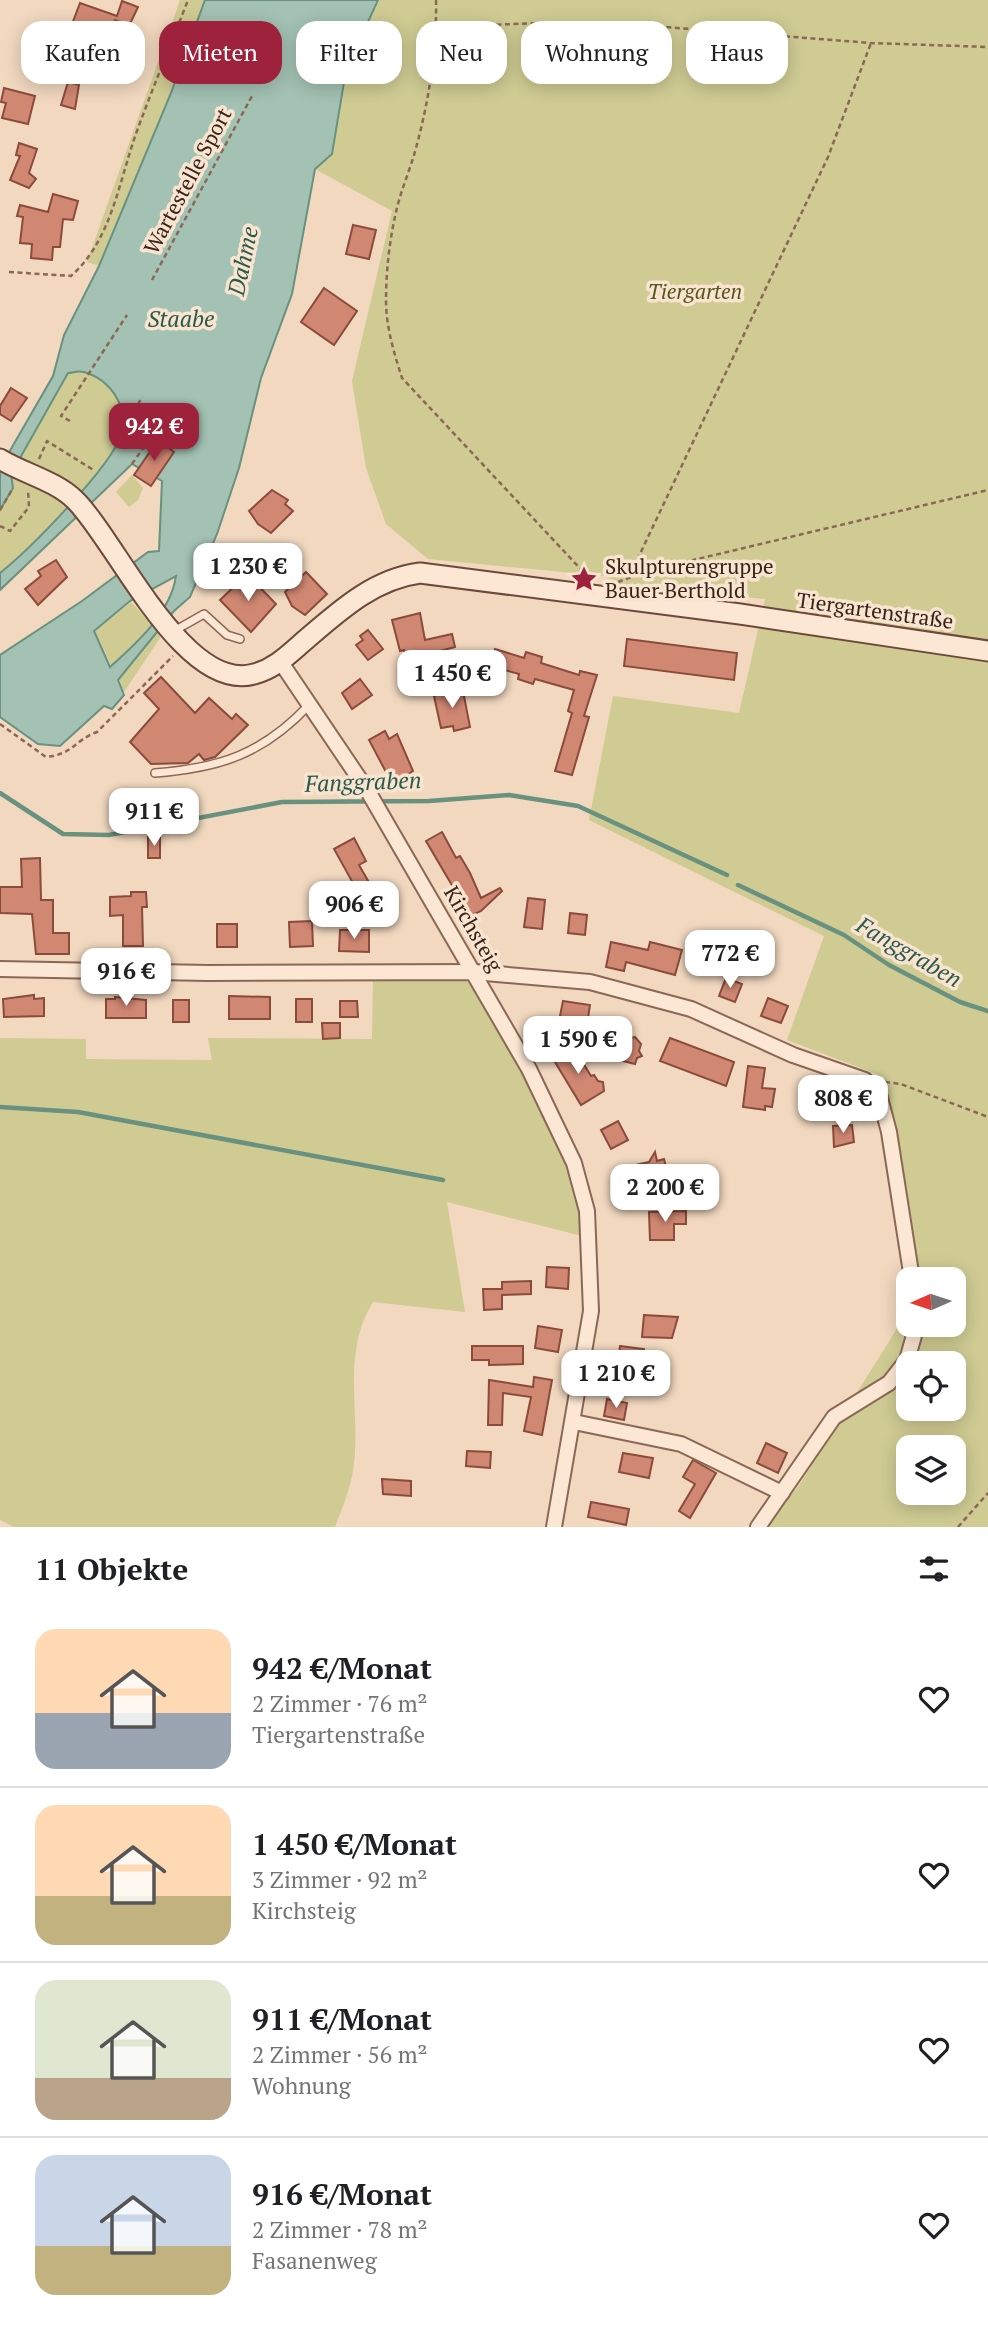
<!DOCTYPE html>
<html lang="de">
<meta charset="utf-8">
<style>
:root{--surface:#fff;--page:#f6f6f6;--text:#202124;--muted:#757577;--line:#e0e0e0;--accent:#9e223b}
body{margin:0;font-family:"PT Serif",serif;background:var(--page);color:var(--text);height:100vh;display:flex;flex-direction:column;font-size:26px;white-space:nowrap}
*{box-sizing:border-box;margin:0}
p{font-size:23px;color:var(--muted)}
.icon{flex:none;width:38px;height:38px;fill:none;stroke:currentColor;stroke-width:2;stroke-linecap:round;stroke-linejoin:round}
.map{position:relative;height:1527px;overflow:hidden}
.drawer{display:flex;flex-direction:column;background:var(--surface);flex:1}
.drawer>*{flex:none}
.hud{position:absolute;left:21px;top:21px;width:947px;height:63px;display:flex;gap:14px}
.needle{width:46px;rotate:267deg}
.tools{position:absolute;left:896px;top:1267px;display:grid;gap:14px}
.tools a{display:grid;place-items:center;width:70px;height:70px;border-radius:14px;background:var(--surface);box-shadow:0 4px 18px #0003;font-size:35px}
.price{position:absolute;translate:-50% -60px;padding:0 16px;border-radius:14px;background:#fff;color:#222;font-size:23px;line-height:46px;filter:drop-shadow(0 2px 4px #0008)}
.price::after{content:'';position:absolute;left:50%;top:42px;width:21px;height:16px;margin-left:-10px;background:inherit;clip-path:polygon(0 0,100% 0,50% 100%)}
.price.selected{background:var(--accent);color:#fff}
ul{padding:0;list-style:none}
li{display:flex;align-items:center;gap:21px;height:175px;padding:0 35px}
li+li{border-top:2px solid var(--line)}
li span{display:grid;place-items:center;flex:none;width:196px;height:140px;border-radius:21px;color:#555}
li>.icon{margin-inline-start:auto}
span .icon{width:84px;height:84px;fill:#fffc;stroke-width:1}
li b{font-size:30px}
h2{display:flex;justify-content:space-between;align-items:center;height:84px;padding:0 35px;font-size:30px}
.pill{padding:0 24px;border-radius:21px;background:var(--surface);box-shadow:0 4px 18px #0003;font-size:24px;line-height:63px}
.pill.selected{background:var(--accent);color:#fff}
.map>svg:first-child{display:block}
.green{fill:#cfcb93;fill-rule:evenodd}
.water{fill:#a3c2b3;stroke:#69917f;stroke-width:2;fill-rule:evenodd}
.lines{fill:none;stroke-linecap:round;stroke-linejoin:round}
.stream{stroke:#69917f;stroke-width:4.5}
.building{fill:#d18873;stroke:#8b4b3b;stroke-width:2}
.lane-casing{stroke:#8b6856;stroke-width:10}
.street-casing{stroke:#8b6856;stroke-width:18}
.secondary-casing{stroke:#6c493a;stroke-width:23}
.path{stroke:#8b6856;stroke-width:2.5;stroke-dasharray:5 3.5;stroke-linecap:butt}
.lane{stroke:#fbe7d3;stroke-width:7}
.street{stroke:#fbe7d3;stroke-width:14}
.secondary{stroke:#fbe7d3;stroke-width:19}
.labels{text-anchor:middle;stroke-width:7;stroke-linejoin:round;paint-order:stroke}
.street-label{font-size:21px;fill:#39241c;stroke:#f8e4cf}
.park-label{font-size:21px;font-style:italic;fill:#545721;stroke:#f8e4cf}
.poi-label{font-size:21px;fill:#39241c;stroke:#f8e4cf;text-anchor:start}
.water-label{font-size:23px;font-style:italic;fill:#2a5a4e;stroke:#f8e4cf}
</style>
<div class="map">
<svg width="988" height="1527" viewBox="0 0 988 1527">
<rect width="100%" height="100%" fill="#f1d8bf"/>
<g class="green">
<polygon points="180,0 205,0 171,93 99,266 87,262"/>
<path d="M378 0H988V1527H762L798 1487 908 1311V1325H954V1279H917L884 1077 787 1040 824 936 589 820 613 696 739 713 765 599 616 584 605 576 428 559 386 524 366 468 352 381 392 211 315 169 332 154 346 70ZM908 1363H954V1409H908ZM908 1447H954V1493H908Z"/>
<path d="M69 372C73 373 78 370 84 372 111 380 129 407 121 435 111 467 28 550 0 572V510L12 488 11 474Z"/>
<polygon points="132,475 143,488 138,500 129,507 116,492"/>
<polygon points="131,602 162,635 124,692 95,631"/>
<path d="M447 978 466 980 477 992C523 1071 569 1146 586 1237L447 1202 465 1312 373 1302C340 1356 362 1413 353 1471 350 1489 342 1509 335 1527H14L0 1520V1038L86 1039V1059L212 1060 208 1038 372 1039 373 979Z"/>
</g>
<path class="water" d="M205 0H378L346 70 332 154 315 169 292 294 261 378 239 468 217 534 190 597 174 611 118 680 124 695 112 709 104 706 60 746 38 744 0 717V655L82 601 148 552 159 551 162 481 132 464 0 590V573C29 550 111 467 121 435 129 407 111 380 84 372 78 370 73 373 68 373L11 474 13 488 0 510V468L53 376 64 335 99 266 171 93ZM176 576C171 612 136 644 110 667L94 631 130 601Z"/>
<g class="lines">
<g class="stream">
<polyline points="0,793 63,834 109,835 282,802 429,801 509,795 578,806 727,875"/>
<polyline points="738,885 844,935 889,965 960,1002 988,1011"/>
<polyline points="0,1107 78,1112 443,1180"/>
</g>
</g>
<g class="building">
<polygon points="122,1 138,7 129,26 115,20 101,69 78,62 72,77 51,69 55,55 46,52 54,27 69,32 80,3 117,16"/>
<polygon points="68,82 79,85 75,109 61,105"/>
<polygon points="4,88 35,96 28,124 2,118 6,103 1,102"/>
<polygon points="19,143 37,149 29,173 36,179 29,188 10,180 20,156 16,155"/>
<polygon points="53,194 78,201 73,220 63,219 60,247 53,247 52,260 31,258 32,244 20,243 23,217 17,216 20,205 48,212"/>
<polygon points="353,225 376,230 369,259 346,254"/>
<polygon points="324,288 357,311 334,345 301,322"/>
<polygon points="11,388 27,398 11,421 0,414 0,406"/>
<polygon points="158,440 174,452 151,486 134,475"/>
<polygon points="272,490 288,500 285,504 293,511 271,533 258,524 249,511"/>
<polygon points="245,552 253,560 236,576 229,568"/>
<polygon points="56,560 67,577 38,605 25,589 41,576 38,571"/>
<polygon points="306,572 327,594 305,615 292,606 285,592"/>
<polygon points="247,574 276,604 251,632 220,600"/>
<polygon points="420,613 425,640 452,634 455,647 406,660 404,650 400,651 392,620"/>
<polygon points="368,630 383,649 368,660 356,645 363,640 360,636"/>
<polygon points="627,639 737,653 734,680 624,666"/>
<polygon points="495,649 524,658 526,652 542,657 541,663 579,675 580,671 597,675 584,716 589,717 572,775 555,771 572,713 568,711 574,690 535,679 533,684 518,679 519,674 490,666"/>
<polygon points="161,677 195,713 209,698 232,719 236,714 248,725 215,757 204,760 199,754 188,763 151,764 130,742 159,709 144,693"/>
<polygon points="360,679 372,695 352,709 342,693"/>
<polygon points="445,691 446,694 463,691 470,727 454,731 453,726 441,728 434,696"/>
<polygon points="385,731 389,739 397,734 413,771 410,773 414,780 395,789 369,740"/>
<polygon points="442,832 456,858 460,856 470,873 481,898 500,888 502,891 481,911 470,916 426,841"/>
<rect x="148" y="837" width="12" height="21"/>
<polygon points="354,838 366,861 359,865 371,886 350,898 344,888 353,883 334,849"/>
<polygon points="40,858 41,900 53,900 53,933 69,933 69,954 36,954 32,914 0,913 0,887 22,887 21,859"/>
<polygon points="131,892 146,892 147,907 142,907 143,946 123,946 123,915 110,916 110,897 131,896"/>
<polygon points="528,898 545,900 542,929 524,927"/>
<polygon points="570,913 587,915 585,935 568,933"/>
<polygon points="312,921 313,946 290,947 289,922"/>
<rect x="217" y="924" width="20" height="23"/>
<polygon points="340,930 369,930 369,952 339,951"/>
<polygon points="611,942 648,950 650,942 682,950 675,975 626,962 624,971 606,967"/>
<polygon points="726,978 742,984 735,1002 719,996"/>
<polygon points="34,995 34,999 44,998 44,1016 4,1017 3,999"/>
<polygon points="229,996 270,997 270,1019 229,1019"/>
<polygon points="115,997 146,1000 146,1018 106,1018 106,999 115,999"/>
<polygon points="768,998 788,1006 781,1023 761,1016"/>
<rect x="296" y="999" width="16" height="23"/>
<rect x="173" y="1000" width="16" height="22"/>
<polygon points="340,1001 357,1001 358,1017 340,1017"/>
<polygon points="563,1001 590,1005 587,1025 559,1021"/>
<polygon points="322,1023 340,1023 340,1038 323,1039"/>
<polygon points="635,1037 641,1044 639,1051 642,1056 637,1058 635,1064 619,1060 625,1040"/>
<polygon points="670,1038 734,1062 726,1086 660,1061"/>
<polygon points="572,1045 591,1076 594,1075 598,1081 603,1082 604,1091 581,1105 552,1057"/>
<polygon points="748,1066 765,1068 762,1088 775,1089 772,1107 765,1106 765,1110 743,1107"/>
<polygon points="618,1121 628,1140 611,1149 601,1130"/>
<polygon points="852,1125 854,1142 834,1147 833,1126"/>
<polygon points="655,1152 657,1161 664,1159 670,1183 641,1192 635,1176 635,1165 649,1162"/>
<polygon points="686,1211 686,1224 674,1224 674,1240 650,1240 649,1212"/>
<polygon points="547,1267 569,1268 568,1289 546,1287"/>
<polygon points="531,1281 531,1294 502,1295 502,1309 484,1310 483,1289 502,1289 502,1282"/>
<polygon points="644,1315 678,1317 672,1338 642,1337"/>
<polygon points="538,1326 562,1330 558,1352 535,1348"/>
<polygon points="472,1346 523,1346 523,1364 489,1365 489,1360 472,1360"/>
<polygon points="620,1346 644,1349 640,1380 616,1376"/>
<polygon points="534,1377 552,1380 542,1435 524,1431 531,1397 503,1393 502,1425 488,1425 489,1380 533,1387"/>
<polygon points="607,1399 627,1403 624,1420 604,1416"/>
<polygon points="766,1443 787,1453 778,1473 757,1463"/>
<polygon points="467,1451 491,1452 490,1468 466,1466"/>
<polygon points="623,1453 653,1458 649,1478 619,1472"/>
<polygon points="693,1460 716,1473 690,1518 679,1511 695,1484 683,1477"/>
<polygon points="382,1479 411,1481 411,1496 383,1494"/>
<polygon points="591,1502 629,1509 626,1525 588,1517"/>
</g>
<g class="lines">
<g class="lane-casing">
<g id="lane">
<polyline points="174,631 204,614 227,635 240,639"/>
<path d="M155 773C220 768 263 754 309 705"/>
</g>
</g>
<g class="street-casing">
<g id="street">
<polyline points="280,661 369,793 529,1069 574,1163 587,1211 591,1311 554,1527"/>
<polyline points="0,969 208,973 474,972 590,982 691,1009 793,1055 865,1080 879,1094 889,1132 912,1279"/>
<polyline points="574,1422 681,1444 782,1493"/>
<polyline points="758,1527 834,1417 889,1383 907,1360 917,1325"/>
</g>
</g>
<g class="secondary-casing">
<path id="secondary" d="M0 459C23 473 56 481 75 500 116 540 184 694 254 674 274 669 288 655 303 642 338 612 373 579 420 573L740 614 988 651"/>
</g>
<g class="path">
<path d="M436 0C437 50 429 100 416 148 411 167 403 185 398 204 390 235 386 269 386 300 386 327 394 353 402 378L589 578"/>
<polyline points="437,27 540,23 652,26 871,43 988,47"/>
<path d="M9 272 71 276C112 240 119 180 137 131 153 87 171 44 188 0"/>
<polyline points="152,280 252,96"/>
<polyline points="70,421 61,416 127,315"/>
<polyline points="121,434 142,397"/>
<polyline points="39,459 47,441 95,471"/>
<polyline points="132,464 162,421"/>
<polyline points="0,510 13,488"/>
<polyline points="0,526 10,531 29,507 28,490"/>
<polyline points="630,575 828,157 871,43"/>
<polyline points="618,582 647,571 988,490"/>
<path d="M0 724 46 757C74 754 73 741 97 732L173 656"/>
<polyline points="885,1082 901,1084 988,1117"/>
<polyline points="958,1527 988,1493"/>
</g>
<use href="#lane" class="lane"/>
<use href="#street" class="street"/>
<use href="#secondary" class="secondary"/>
</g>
<defs>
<g id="sight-bare" transform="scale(2.1)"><path d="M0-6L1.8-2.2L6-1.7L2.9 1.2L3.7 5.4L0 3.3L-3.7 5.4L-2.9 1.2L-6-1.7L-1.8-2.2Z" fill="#9e223b" stroke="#f8e4cf" stroke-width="2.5" paint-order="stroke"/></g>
</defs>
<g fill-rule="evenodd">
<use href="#sight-bare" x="584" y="579"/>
</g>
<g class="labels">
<g class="street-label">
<text transform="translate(188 181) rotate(-62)" y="7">Wartestelle Sport</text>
<text transform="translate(875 611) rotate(8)" y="7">Tiergartenstraße</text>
<text transform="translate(473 929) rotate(60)" y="7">Kirchsteig</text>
</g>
<g class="park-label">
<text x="695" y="299">Tiergarten</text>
</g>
<g class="poi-label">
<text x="605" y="574">Skulpturengruppe<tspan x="605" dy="24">Bauer Berthold</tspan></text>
</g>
<g class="water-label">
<text transform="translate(243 261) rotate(-78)" y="8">Dahme</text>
<text x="181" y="327">Staabe</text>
<text transform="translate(363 782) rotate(-2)" y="8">Fanggraben</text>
<text transform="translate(909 952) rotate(30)" y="8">Fanggraben</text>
</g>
</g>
</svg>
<div class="tools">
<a><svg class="needle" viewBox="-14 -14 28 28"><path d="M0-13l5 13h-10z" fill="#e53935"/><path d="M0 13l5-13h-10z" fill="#757577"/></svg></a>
<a><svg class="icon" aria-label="locate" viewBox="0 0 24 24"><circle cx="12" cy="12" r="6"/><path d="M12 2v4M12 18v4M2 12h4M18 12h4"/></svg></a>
<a><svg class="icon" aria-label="layers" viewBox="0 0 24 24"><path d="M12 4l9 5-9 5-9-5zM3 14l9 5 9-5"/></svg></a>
</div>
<b class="price selected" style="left:154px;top:463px">942 €</b>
<b class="price" style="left:248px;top:603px">1 230 €</b>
<b class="price" style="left:452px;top:710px">1 450 €</b>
<b class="price" style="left:154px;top:848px">911 €</b>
<b class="price" style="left:354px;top:941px">906 €</b>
<b class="price" style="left:730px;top:990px">772 €</b>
<b class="price" style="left:126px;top:1008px">916 €</b>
<b class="price" style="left:578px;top:1076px">1 590 €</b>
<b class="price" style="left:843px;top:1135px">808 €</b>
<b class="price" style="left:665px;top:1224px">2 200 €</b>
<b class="price" style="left:616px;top:1410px">1 210 €</b>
<div class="hud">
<a class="pill">Kaufen</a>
<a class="pill selected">Mieten</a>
<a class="pill">Filter</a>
<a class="pill">Neu</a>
<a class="pill">Wohnung</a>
<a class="pill">Haus</a>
</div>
</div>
<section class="drawer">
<h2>11 Objekte<svg class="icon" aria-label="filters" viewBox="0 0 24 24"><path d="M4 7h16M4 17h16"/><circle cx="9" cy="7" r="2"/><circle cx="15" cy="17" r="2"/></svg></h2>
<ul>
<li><span style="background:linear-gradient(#ffd9b3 60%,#9aa5b1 0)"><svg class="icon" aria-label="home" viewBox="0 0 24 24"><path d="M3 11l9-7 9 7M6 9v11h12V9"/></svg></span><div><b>942 €/Monat</b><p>2 Zimmer · 76 m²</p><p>Tiergartenstraße</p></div><svg class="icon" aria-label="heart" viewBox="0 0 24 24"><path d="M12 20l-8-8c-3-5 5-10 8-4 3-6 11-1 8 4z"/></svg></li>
<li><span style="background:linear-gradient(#ffd9b3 65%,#c2b280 0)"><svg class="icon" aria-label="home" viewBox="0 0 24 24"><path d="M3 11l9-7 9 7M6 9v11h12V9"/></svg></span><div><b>1 450 €/Monat</b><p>3 Zimmer · 92 m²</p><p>Kirchsteig</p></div><svg class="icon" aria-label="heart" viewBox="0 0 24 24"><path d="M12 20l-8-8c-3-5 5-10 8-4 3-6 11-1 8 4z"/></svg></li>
<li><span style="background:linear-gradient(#dfe7d0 70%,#b9a48a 0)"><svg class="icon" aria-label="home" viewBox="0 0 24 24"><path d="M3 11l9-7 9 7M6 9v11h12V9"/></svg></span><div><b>911 €/Monat</b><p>2 Zimmer · 56 m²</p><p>Wohnung</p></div><svg class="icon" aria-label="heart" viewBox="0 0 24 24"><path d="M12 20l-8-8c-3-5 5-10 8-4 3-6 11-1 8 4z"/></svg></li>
<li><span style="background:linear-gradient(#c9d6e8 65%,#c2b280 0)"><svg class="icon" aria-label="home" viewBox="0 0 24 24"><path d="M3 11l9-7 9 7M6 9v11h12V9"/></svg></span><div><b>916 €/Monat</b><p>2 Zimmer · 78 m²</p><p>Fasanenweg</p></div><svg class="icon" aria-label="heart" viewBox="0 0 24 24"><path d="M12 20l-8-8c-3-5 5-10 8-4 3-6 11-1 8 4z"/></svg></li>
</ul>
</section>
